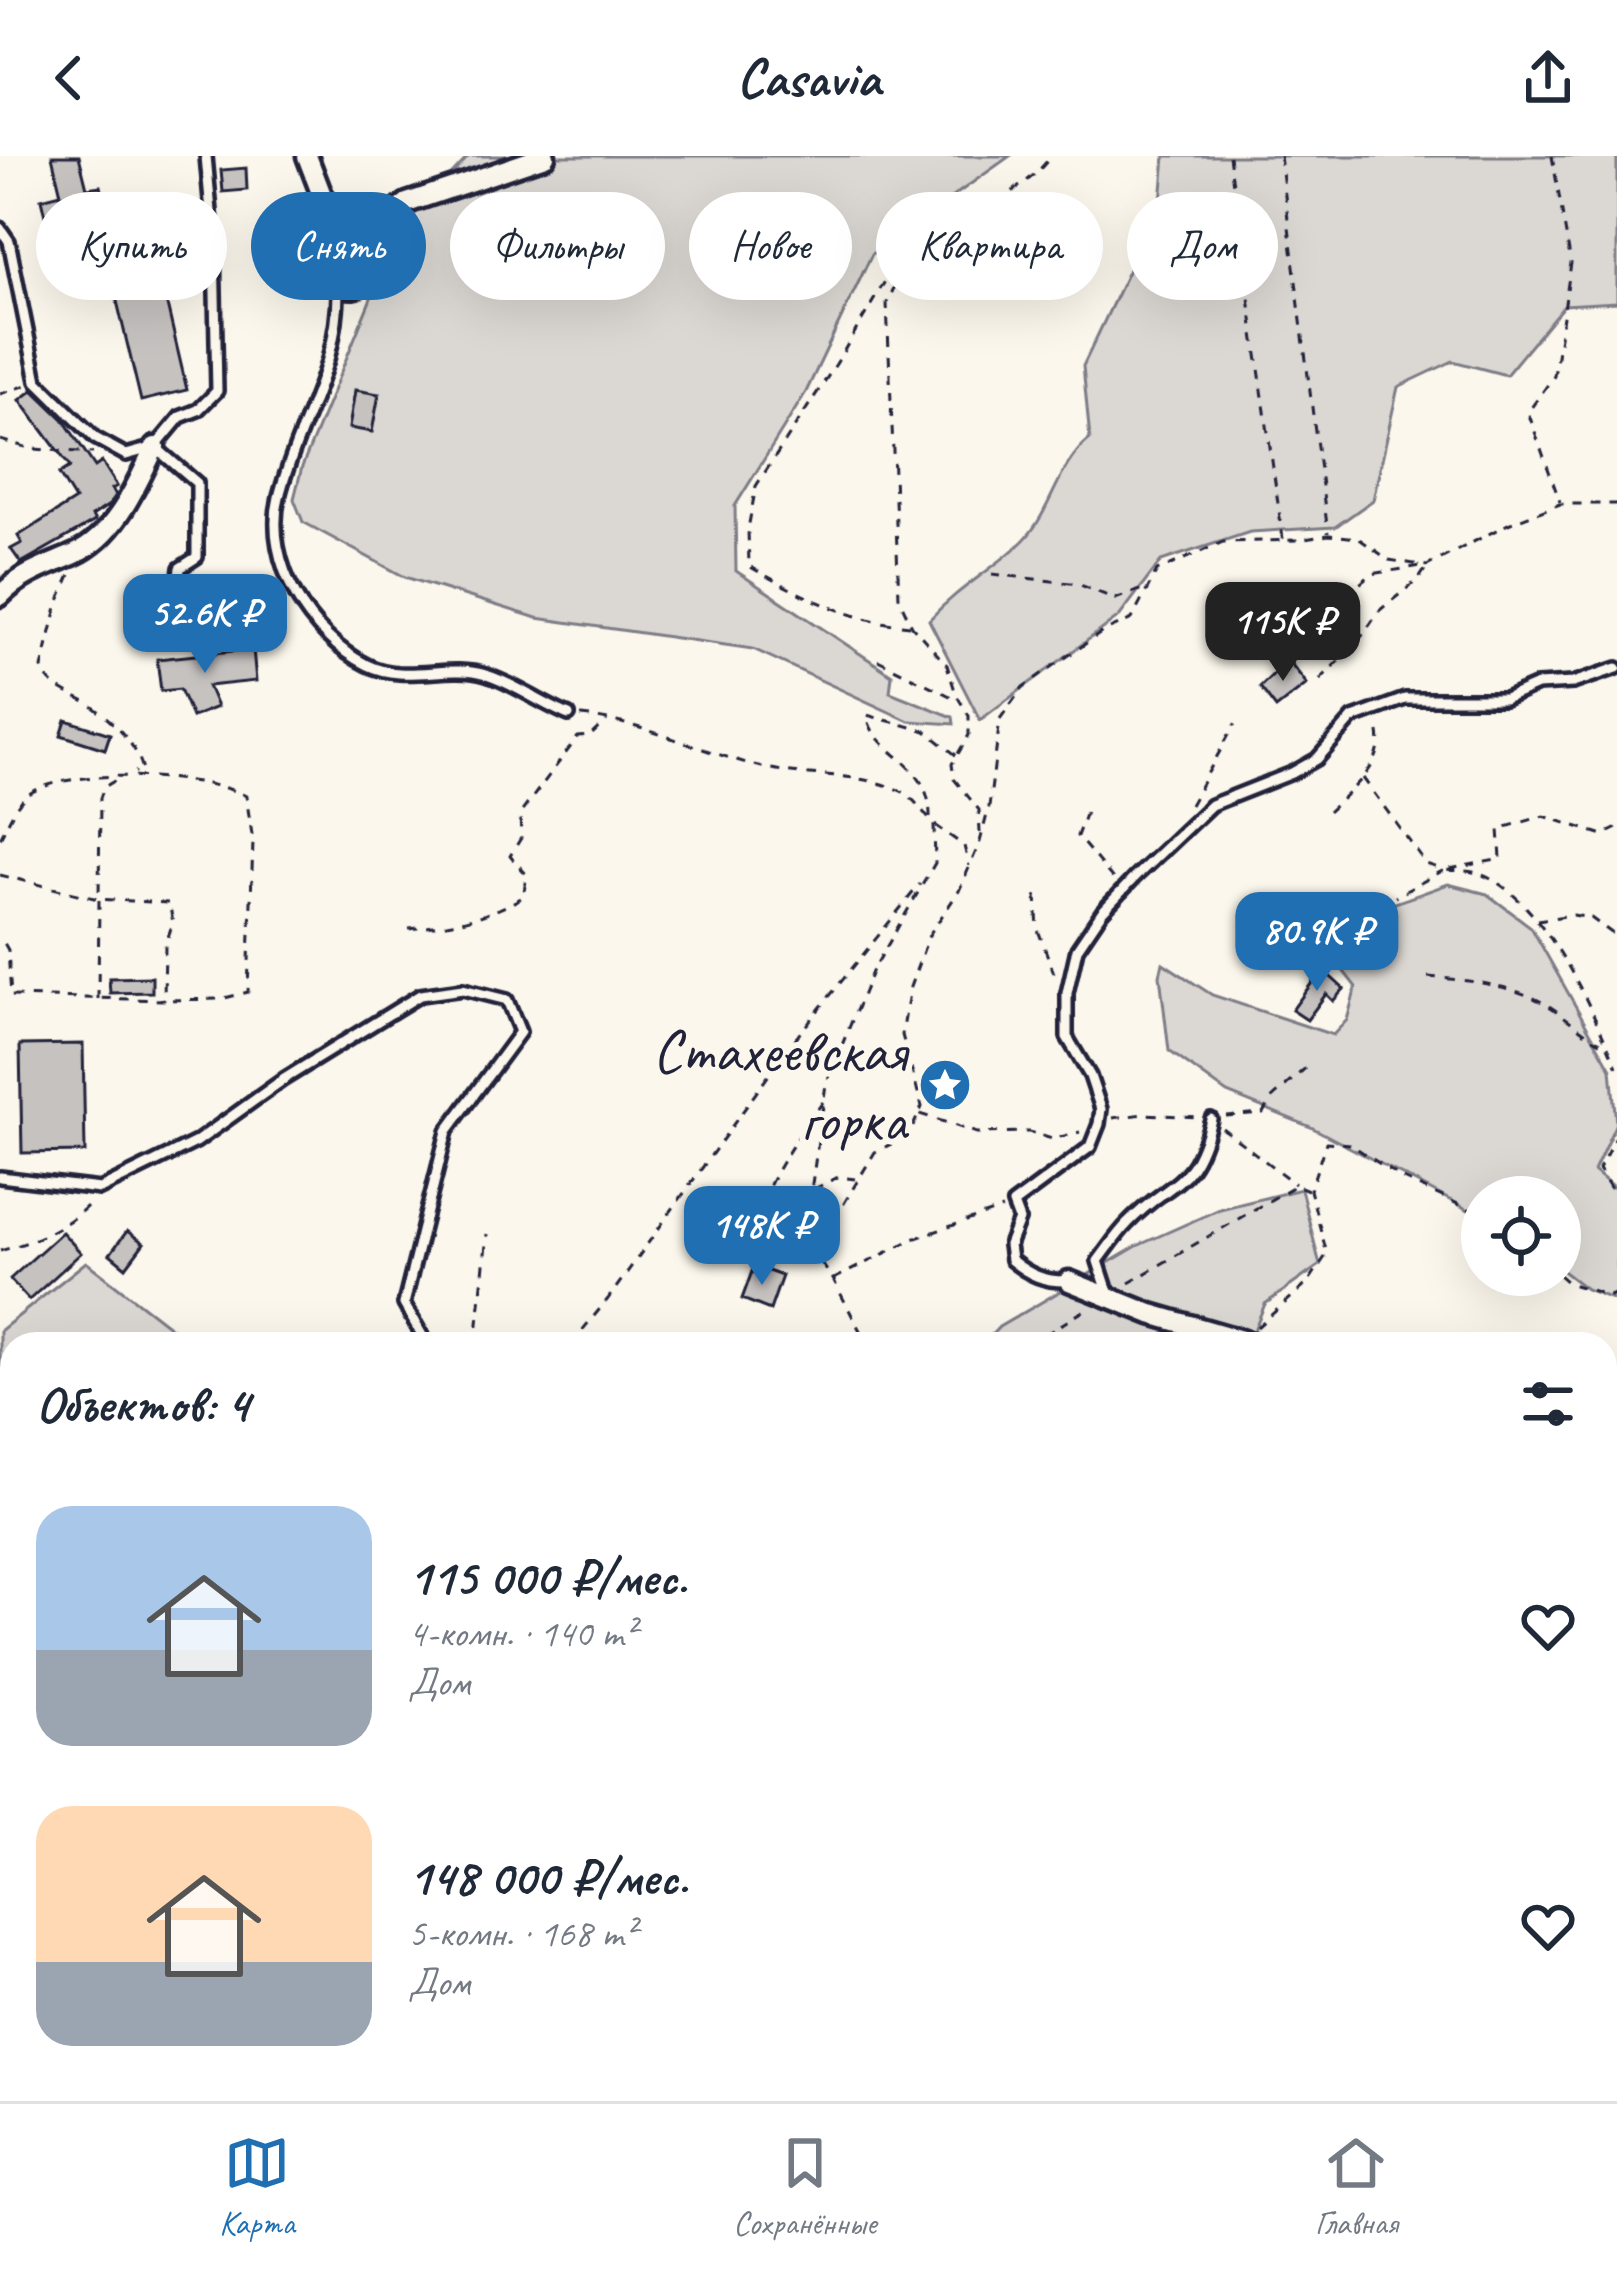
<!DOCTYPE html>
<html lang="ru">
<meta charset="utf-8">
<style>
:root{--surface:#fff;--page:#f6f6f7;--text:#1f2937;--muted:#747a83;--line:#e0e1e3;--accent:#1f6fb2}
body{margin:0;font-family:Caveat,sans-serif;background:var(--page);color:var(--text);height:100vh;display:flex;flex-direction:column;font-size:45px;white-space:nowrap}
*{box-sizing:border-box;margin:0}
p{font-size:39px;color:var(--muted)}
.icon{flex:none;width:66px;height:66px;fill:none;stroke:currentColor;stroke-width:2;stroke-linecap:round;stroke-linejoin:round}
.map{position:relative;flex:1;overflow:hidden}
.sheet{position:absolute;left:0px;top:1176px;width:1617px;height:771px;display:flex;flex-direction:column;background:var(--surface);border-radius:36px 36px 0 0;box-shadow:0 12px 48px #0002}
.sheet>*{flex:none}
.top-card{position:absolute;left:36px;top:36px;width:1545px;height:108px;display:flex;gap:24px}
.controls{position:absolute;left:1461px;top:1020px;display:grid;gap:24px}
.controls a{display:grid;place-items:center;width:120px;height:120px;border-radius:50%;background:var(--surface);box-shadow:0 12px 48px #0002;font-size:60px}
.price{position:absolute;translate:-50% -102px;padding:0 27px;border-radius:24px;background:var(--accent);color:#fff;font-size:39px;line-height:78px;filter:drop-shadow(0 3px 6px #0008)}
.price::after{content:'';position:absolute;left:50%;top:72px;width:36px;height:27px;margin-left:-18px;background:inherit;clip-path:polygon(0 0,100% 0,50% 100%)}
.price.selected{background:#222;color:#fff}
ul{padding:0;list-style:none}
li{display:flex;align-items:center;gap:36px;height:300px;padding:0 36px}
li span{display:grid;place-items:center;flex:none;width:336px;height:240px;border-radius:36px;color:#555}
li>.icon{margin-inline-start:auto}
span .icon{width:144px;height:144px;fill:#fffc;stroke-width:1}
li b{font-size:51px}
h2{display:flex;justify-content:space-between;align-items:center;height:144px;padding:0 36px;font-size:51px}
.tag{padding:0 42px;border-radius:54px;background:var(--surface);box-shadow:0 12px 48px #0002;font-size:42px;line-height:108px}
.tag.selected{background:var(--accent);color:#fff}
header{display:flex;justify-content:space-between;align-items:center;height:156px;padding:0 36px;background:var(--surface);font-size:54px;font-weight:700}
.tabs{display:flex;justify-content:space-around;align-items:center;height:168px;border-top:3px solid var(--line);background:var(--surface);font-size:33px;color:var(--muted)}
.tabs a{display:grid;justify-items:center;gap:6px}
.tabs .selected{color:var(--accent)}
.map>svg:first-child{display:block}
.green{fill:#dbd8d3;stroke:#7e7d87;stroke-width:3}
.water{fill:#b1aeb0;stroke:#787681;stroke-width:3}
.building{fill:#c6c2c0;stroke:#22223b;stroke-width:3}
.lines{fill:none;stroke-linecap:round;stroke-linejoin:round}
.service-casing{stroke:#22223b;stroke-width:18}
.minor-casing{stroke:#22223b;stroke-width:27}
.tertiary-casing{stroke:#22223b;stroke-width:30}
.path{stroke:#22223b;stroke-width:3;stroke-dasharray:9 9;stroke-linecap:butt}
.service{stroke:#fbf7ec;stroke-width:9}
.minor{stroke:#fbf7ec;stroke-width:18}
.tertiary{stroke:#fbf7ec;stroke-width:21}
.labels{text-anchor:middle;stroke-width:12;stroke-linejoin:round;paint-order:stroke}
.poi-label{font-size:60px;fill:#22223b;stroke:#fbf7ec;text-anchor:end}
</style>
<header><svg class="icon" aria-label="back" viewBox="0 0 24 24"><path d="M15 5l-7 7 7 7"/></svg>Casavia<svg class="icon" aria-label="share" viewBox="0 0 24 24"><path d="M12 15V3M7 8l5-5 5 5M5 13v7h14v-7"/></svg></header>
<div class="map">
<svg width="1617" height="1945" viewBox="0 0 1617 1945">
<rect width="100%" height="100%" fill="#fbf7ec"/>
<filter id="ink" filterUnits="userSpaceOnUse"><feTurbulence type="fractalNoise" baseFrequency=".00833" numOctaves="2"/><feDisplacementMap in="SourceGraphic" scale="24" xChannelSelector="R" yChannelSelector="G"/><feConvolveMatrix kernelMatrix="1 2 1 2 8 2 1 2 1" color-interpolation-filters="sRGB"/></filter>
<g filter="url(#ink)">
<g class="green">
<polygon points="469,0 1010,0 872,98 806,236 735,350 736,415 892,519 890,536 953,561 954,568 909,565 753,493 537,462 405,421 303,366 294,343 302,311 398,76"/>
<path d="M1165 0H1617V146L1564 149 1506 219 1453 205 1398 231 1373 344 1335 371 1250 376 1161 405 1119 461 980 564 929 464C960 430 993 414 1023 385 1052 356 1057 309 1090 283L1083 210 1161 46Z"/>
<polygon points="1448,728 1487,738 1531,771 1611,913 1616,967 1594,1015 1617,1034 1617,1145 1586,1133 1560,1113 1560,1041 1482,1041 1482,1061 1311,971 1227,937 1169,895 1160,819 1163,807 1212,839 1333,879 1347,864 1356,831 1320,785 1339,767"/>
<polygon points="1301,1033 1320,1109 1265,1148 1248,1188 983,1188 999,1171 1137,1090 1220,1053"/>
<polygon points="86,1106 192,1188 12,1188 12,1935 613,1935 604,1945 0,1945 0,1175"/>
</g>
<polygon class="water" points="1617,1875 1617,1945 1550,1945 1556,1935 1605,1935 1605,1879"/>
<g class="building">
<polygon points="52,0 79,0 87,32 101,30 115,93 152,85 187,234 141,245 110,116 61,127 41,43 61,38"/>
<polygon points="246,12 247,34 223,36 221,14"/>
<polygon points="33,234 63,263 95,311 102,306 117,330 112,333 116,339 109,349 92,360 95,365 21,407 11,393 22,387 18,380 75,344 59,318 70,311 20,244"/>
<polygon points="355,234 379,238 372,276 349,272"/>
<polygon points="253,493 256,525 208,530 217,551 192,561 180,533 161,535 157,503"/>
<polygon points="1288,504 1307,528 1276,552 1260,531"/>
<polygon points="66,564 110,578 105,593 61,579"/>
<polygon points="1322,813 1344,833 1333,845 1326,838 1307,864 1292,854"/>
<polygon points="152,821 152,836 110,837 109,822"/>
<polygon points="83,888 85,996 22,997 20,889"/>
<polygon points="127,1075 144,1087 126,1111 110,1098"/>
<polygon points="62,1076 81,1097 29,1144 10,1123"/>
<polygon points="754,1110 782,1120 770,1154 742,1143"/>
</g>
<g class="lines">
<g class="service-casing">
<g id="service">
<polyline points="0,72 9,85 37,225 95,282 126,299 155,291 180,261 198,254 217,235 214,89 206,0"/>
<path d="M338 129C340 212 298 265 279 341 263 406 310 481 367 509 406 528 446 507 486 519 514 527 541 548 569 559"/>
<polyline points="155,291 197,327 197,401 180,412 176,446"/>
<polyline points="0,1021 100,1033 196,986 284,923 420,839 463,833 507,844 520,876 447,975 404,1148 427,1188"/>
<path d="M1069 1125C1045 1126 1029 1119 1011 1104L1009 1089 1019 1064 1013 1048 1090 991 1099 968 1101 953 1090 920 1067 881V837L1077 793 1102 756 1134 722 1211 649 1292 617 1317 603 1353 562 1405 543H1505L1537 529 1573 527 1617 512"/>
<path d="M1109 1139 1098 1105C1108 1092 1117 1078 1128 1067 1172 1021 1193 1035 1211 963"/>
</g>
</g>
<g class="minor-casing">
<g id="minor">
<path d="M307 0 331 63 333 118 338 129C350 133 357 133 366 125L398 54 407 47 545 0"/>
<path d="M0 440C22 417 48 410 75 398 116 379 136 330 155 291"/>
<polyline points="1069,1125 1151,1158 1255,1188"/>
<polyline points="1063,1945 1065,1935"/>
</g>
</g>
<g class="tertiary-casing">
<g id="tertiary">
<polyline points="1605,1801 1617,1793"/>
<polyline points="1479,1945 1485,1935"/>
</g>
</g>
<g class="path">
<polyline points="1229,0 1283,383"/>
<polyline points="1280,0 1328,377"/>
<polyline points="1552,0 1571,107 1554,220 1528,256 1560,346"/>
<polyline points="0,238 27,229"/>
<polyline points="0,284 33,293 93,297"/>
<polyline points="992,418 1078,428 1115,443 1148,431"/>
<path d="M70 419 58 447 42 512C50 535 78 539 96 553 116 568 137 590 143 614L135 616"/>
<path d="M910 470C850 465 799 439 749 410L748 373 756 330 836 208 907 88 952 48 967 63"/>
<polyline points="1276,495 1372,418 1421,410"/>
<polyline points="878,504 958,544"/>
<polyline points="1320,524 1362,480 1380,454 1419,423 1426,412"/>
<path d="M581 560C643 566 698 595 758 610 806 623 857 614 903 636 915 643 925 659 934 669L935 707 872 816 826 928 811 1035 809 1072 814 1097 833 1123 867 1188"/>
<polyline points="1363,622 1426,708 1444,714 1395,741"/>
<polyline points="1190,649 1235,568"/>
<polyline points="1086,656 1077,680 1114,724"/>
<path d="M1328 656C1352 632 1390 606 1377 569"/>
<path d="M930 662C931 603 874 601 867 559L926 575 957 600"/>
<polyline points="935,669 964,690 969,710"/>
<path d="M1617 672 1603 679 1544 660 1499 673 1501 703 1444 714C1455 715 1470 714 1480 718 1543 741 1592 853 1617 911"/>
<path d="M980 677 979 654 954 623 952 608 969 579V560L956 538 947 509 912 470 899 442 887 147C894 133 900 115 910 104 949 59 1015 49 1051 0"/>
<path d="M0 682C7 670 14 650 25 641 61 609 205 618 246 640L253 685 248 836 221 843 164 844"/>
<polyline points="0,719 98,743 169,747 173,766 165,790 164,844 11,840 8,794 0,780"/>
<polyline points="1036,739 1038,774 1055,820"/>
<polyline points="1537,764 1573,759 1591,762 1617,781"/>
<path d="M409 773C451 769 486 762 523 741L527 719 510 700 521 682 520 658 578 581 590 580 607 564"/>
<path d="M1428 821C1465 824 1509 828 1542 846 1566 859 1582 878 1607 889"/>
<polyline points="98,843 100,642 104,631 121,621"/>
<path d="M823 946C802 974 748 1048 758 1082L795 1097H814L875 996 909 979 922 951 902 879 910 831 929 779 959 735 980 686 989 651 1000 563 1023 531 1101 477 1132 463 1157 415 1223 386 1298 384 1329 379 1358 382 1389 404 1427 410 1508 368 1560 348H1617"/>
<polyline points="920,958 977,977 1029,976 1052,983 1080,976"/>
<polyline points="1226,960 1263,957 1271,943 1310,908"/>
<polyline points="1113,962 1143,958 1199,961"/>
<polyline points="1222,972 1295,1028"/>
<polyline points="1617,977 1599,1013 1617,1043"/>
<polyline points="814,1033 838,1021 855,1023"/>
<path d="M0 1095C34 1085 67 1072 92 1045"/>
<polyline points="1559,1119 1568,1127 1610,1140 1617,1137"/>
<polyline points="834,1123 913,1083 1002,1053"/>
<polyline points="1129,1127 1296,1029 1308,1034"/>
<polyline points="1257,1171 1307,1128 1327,1098 1310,1034 1326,986 1350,988 1403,1023 1482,1059"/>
<polyline points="476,1188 487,1078"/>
<polyline points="571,1188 608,1143 791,888 920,728"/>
<polyline points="856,1188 858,1176"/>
<polyline points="1030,1188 1085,1154"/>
<polyline points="1605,1434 1617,1436"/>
<polyline points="1605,1527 1617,1524"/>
<polyline points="0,1594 12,1586"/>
<polyline points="2,1595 12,1595"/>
<polyline points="1605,1673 1617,1673"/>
<polyline points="1605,1692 1617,1685"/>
<polyline points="1605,1767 1617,1757"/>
<polyline points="391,1945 405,1935"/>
<polyline points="636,1945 648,1935"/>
<polyline points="1443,1945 1449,1935"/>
</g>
<use href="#service" class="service"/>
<use href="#minor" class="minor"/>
<use href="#tertiary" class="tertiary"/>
</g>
</g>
<defs>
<g id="sight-disc" transform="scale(2.7)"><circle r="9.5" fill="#1f6fb2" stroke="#fbf7ec"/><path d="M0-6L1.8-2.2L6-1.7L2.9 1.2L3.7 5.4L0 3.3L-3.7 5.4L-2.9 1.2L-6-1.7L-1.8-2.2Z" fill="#fff"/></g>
</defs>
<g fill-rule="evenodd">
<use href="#sight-disc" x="945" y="929"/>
</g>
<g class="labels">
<g class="poi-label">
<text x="906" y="915">Стахеевская<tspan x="906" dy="69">горка</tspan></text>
</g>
</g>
</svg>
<div class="controls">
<a><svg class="icon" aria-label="locate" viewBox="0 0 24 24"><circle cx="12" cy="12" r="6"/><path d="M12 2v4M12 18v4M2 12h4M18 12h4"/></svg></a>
</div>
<b class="price" style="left:205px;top:520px">52.6K ₽</b>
<b class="price selected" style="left:1283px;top:528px">115K ₽</b>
<b class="price" style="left:1317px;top:838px">80.9K ₽</b>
<b class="price" style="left:762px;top:1132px">148K ₽</b>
<div class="top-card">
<a class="tag">Купить</a>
<a class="tag selected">Снять</a>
<a class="tag">Фильтры</a>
<a class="tag">Новое</a>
<a class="tag">Квартира</a>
<a class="tag">Дом</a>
</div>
<section class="sheet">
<h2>Объектов: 4<svg class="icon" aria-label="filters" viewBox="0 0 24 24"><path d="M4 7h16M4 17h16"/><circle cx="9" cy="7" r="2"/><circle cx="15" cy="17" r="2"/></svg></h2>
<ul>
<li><span style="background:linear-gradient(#a9c7e8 60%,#9aa5b1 0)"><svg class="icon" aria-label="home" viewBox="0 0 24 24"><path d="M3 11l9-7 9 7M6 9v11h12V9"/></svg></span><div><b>115 000 ₽/мес.</b><p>4-комн. · 140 m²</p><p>Дом</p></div><svg class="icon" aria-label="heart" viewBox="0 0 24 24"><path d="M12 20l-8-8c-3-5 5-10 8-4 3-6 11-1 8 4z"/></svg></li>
<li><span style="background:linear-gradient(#ffd9b3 65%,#9aa5b1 0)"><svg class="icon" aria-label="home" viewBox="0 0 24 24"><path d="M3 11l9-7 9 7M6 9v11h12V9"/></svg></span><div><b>148 000 ₽/мес.</b><p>5-комн. · 168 m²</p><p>Дом</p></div><svg class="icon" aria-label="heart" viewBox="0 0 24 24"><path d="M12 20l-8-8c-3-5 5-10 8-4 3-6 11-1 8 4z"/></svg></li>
</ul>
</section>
</div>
<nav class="tabs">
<a class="selected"><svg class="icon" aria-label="map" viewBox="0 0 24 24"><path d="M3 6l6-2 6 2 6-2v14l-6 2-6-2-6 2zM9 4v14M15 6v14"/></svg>Карта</a>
<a><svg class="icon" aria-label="saved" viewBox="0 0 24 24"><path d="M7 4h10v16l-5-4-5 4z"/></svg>Сохранённые</a>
<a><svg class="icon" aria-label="home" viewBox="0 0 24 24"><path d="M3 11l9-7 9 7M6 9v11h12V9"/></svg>Главная</a>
</nav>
